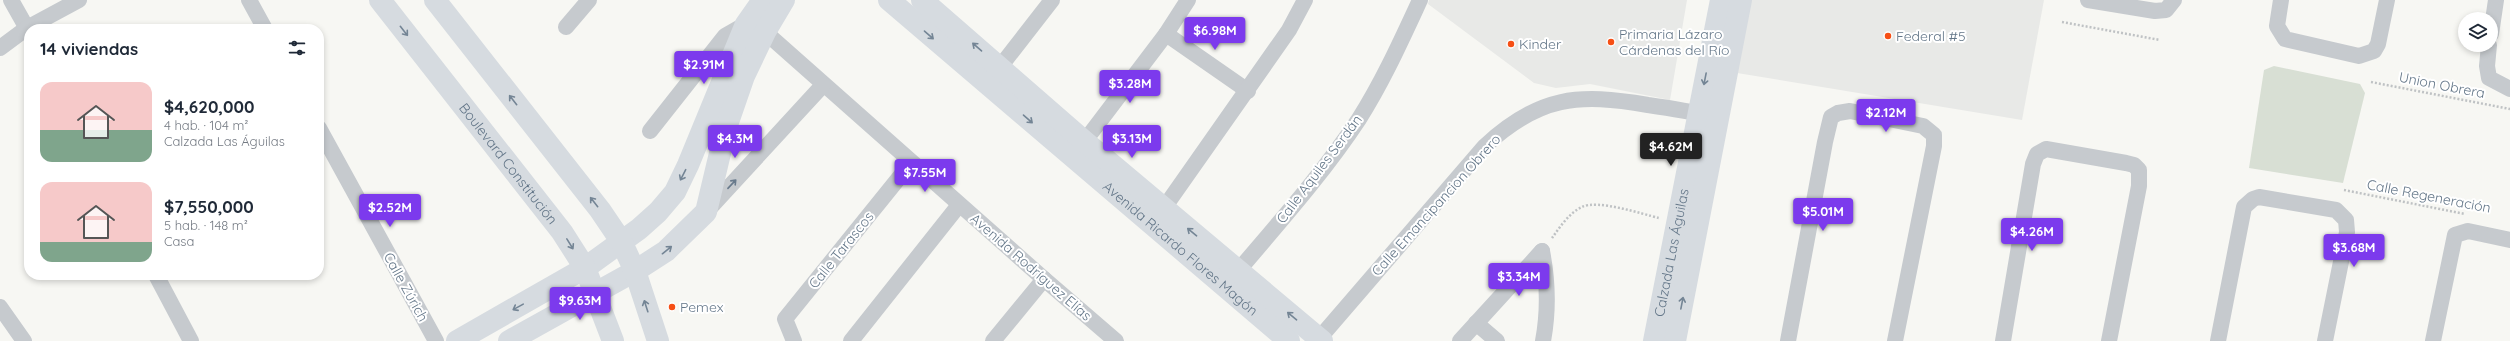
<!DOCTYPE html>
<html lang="es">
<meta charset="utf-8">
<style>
:root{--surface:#fff;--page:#f2f2f3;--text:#1f2937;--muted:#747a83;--accent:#7c3aed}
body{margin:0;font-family:Quicksand,sans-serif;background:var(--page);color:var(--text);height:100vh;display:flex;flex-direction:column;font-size:15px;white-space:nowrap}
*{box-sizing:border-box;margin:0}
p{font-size:13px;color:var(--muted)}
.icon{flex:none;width:22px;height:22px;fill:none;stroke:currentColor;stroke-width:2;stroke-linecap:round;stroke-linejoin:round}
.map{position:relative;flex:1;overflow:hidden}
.sheet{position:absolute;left:24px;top:24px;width:300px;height:256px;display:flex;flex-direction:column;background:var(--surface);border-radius:16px;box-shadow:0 2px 6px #0003}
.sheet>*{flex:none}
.buttons{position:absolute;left:2458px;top:12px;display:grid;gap:8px}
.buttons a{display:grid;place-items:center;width:40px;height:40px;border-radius:50%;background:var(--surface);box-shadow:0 2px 6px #0003;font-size:20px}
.price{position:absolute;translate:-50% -34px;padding:0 9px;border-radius:4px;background:var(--accent);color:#fff;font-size:13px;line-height:26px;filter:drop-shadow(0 1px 2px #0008)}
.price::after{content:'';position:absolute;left:50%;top:24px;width:12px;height:9px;margin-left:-6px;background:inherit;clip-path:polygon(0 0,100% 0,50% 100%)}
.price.current{background:#222;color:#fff}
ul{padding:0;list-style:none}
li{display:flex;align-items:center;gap:12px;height:100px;padding:0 16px}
li span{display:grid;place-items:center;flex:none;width:112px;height:80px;border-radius:12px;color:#555}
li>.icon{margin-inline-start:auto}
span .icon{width:48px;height:48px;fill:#fffc;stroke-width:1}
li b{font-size:17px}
h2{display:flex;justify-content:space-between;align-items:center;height:48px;padding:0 16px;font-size:17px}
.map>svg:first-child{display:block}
.built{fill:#e8e9e7}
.green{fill:#d8dfd4}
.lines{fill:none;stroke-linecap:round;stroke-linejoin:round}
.path{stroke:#bfc2c4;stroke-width:2.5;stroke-dasharray:2 2;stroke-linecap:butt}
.street{stroke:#c6cace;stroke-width:16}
.secondary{stroke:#d6dbe0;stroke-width:22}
.primary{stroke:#d6dbe0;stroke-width:22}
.oneway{stroke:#748595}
.oneway2{stroke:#687a8c}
.poi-dot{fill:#f64f15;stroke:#fff;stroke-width:1.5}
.labels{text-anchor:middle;stroke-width:4;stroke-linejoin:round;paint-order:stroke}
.poi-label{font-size:14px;fill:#637688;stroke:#fff;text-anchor:start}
.street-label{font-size:14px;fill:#637688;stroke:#fff}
</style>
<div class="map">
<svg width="2510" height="341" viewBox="0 0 2510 341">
<rect width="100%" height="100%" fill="#f7f7f3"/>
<g class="built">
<polygon points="1429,0 1687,0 1670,100 1590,84 1556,88 1534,83 1428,4"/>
<polygon points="1745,0 2044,0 2022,120 1731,72"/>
</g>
<polygon class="green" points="2274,66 2360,84 2365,93 2343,183 2249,168 2264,70"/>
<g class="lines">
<g class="path">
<polyline points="2062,22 2160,40"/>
<polyline points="2371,82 2510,109"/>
<polyline points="2344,190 2465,214"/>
<path d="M1552 238C1560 227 1569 213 1582 207 1597 199 1642 214 1659 218"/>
</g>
<g class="street">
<polyline points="11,0 29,32"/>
<polyline points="249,0 265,29"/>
<polyline points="2088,0 2155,11 2166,10 2174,0"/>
<polyline points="2281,0 2277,26 2285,39 2359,56 2374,51 2378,44 2387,0"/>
<polyline points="566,27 589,0"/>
<polyline points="1166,34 1248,91"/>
<polyline points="2491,34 2496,0"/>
<polyline points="2489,45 2487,66 2489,78 2510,89"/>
<polyline points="0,48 27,28 79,0"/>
<polyline points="1000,67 1052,0"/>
<polyline points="319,128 436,341"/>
<polyline points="650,131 725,36 746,24 765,32 1044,279 1116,341"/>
<polyline points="1078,150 1166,34 1188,0"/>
<polyline points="1164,208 1289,30 1305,0"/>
<polyline points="707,211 823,85"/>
<path d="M1542 251C1548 282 1549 309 1543 341"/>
<polyline points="156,275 191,341"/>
<path d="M1232 278C1276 226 1322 175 1359 119 1383 81 1401 41 1420 0"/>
<polyline points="0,307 24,341"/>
<polyline points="1476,323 1497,341"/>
<polyline points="794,341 785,319 911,163"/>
<polyline points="851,341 959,205"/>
<polyline points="993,341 1044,279"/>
<path d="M1317 341 1485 146C1539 96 1578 93 1648 105 1669 108 1689 111 1709 116"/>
<polyline points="1460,341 1542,251"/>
<polyline points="1788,341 1825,142 1831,117 1838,113 1850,111 1923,126 1934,135 1934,146 1895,341"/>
<polyline points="2003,341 2033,164 2037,154 2046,149 2126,163 2134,165 2139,170 2139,186 2109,341"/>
<polyline points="2218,341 2244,207 2253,199 2259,197 2336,210 2346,220 2347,232 2325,341"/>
<polyline points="2433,341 2455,235 2468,231 2510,240"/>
</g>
<g class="secondary">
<path id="s1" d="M889 0 1289 341"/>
<polyline points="922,0 1084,141 1322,341"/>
<polyline points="457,341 585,268 639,229 658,212 675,192 688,165 746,24 763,0"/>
<polyline points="509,341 635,271 666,251 706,212 726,128 744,76 765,32 784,0"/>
<path id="s2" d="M1654 341 1721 0"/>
<polyline points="1675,341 1741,0"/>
</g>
<g class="primary">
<path id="s3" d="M380 0 562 232 585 268 613 341"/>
<polyline points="435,0 600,210 621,241 635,271 658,341"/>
</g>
</g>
<defs><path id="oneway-shaft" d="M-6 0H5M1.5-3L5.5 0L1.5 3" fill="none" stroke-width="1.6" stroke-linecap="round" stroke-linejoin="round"/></defs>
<g class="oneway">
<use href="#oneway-shaft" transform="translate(404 31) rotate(52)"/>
<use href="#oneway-shaft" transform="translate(929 35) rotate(41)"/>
<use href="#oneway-shaft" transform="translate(977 47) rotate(-139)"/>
<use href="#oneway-shaft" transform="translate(1705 79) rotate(101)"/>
<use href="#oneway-shaft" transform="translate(513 100) rotate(-128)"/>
<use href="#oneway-shaft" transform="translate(1028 119) rotate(41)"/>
<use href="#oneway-shaft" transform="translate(683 175) rotate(117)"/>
<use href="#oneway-shaft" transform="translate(594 202) rotate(-128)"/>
<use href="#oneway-shaft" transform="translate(1192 232) rotate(-140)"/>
<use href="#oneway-shaft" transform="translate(570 244) rotate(58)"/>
<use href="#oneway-shaft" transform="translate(667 250) rotate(-39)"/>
<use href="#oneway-shaft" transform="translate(1682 303) rotate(-79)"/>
<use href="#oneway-shaft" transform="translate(646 306) rotate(-108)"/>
<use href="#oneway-shaft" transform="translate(518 307) rotate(151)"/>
<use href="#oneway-shaft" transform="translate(1292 316) rotate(-140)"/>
</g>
<use class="oneway2" href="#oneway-shaft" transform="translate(732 184) rotate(-47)"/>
<g class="poi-dot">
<circle cx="1888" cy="36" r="4"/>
<circle cx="1611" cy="42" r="4"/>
<circle cx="1511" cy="44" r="4"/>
<circle cx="672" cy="307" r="4"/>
</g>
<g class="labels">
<g class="poi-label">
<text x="1619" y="39">Primaria Lázaro<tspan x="1619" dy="16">Cárdenas del Río</tspan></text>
<text x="1896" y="41">Federal #5</text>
<text x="1519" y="49">Kinder</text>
<text x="680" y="312">Pemex</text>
</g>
<g class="street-label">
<text transform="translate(2442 85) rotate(11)" y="5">Union Obrera</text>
<text dy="5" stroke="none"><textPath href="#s3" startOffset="208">Boulevard Constitución</textPath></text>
<text transform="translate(1319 169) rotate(-53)" y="5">Calle Aquiles Serdán</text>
<text transform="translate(2429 196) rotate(11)" y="5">Calle Regeneración</text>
<text transform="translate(1436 205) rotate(-48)" y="5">Calle Emancipancion Obrero</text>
<text dy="5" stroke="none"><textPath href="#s1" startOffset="383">Avenida Ricardo Flores Magón</textPath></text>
<text transform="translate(841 250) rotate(-51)" y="5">Calle Tarascos</text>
<text dy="5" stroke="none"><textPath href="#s2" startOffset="90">Calzada Las Águilas</textPath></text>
<text transform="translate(1031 267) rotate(41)" y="5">Avenida Rodríguez Elías</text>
<text transform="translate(406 287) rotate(61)" y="5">Calle Zúrich</text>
</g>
</g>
</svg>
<div class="buttons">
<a><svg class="icon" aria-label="layers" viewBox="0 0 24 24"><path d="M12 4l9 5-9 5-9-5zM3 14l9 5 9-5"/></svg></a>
</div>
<b class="price" style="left:1215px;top:51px">$6.98M</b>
<b class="price" style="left:704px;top:85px">$2.91M</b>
<b class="price" style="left:1130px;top:104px">$3.28M</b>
<b class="price" style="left:1886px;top:133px">$2.12M</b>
<b class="price" style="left:735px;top:159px">$4.3M</b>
<b class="price" style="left:1132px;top:159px">$3.13M</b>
<b class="price current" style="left:1671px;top:167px">$4.62M</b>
<b class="price" style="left:925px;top:193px">$7.55M</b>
<b class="price" style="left:390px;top:228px">$2.52M</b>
<b class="price" style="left:1823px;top:232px">$5.01M</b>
<b class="price" style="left:2032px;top:252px">$4.26M</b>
<b class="price" style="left:2354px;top:268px">$3.68M</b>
<b class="price" style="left:1519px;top:297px">$3.34M</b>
<b class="price" style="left:580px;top:321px">$9.63M</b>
<section class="sheet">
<h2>14 viviendas<svg class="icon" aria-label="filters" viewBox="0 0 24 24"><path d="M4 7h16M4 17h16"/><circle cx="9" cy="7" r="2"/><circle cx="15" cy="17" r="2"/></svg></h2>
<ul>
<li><span style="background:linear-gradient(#f6c9c9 60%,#7fa58c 0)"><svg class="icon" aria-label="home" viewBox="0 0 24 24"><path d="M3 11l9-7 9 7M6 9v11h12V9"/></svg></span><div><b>$4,620,000</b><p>4 hab. · 104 m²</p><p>Calzada Las Águilas</p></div></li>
<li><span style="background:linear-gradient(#f6c9c9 75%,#7fa58c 0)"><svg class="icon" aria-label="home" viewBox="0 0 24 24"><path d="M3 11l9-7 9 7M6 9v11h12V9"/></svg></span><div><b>$7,550,000</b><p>5 hab. · 148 m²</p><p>Casa</p></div></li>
</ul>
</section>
</div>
